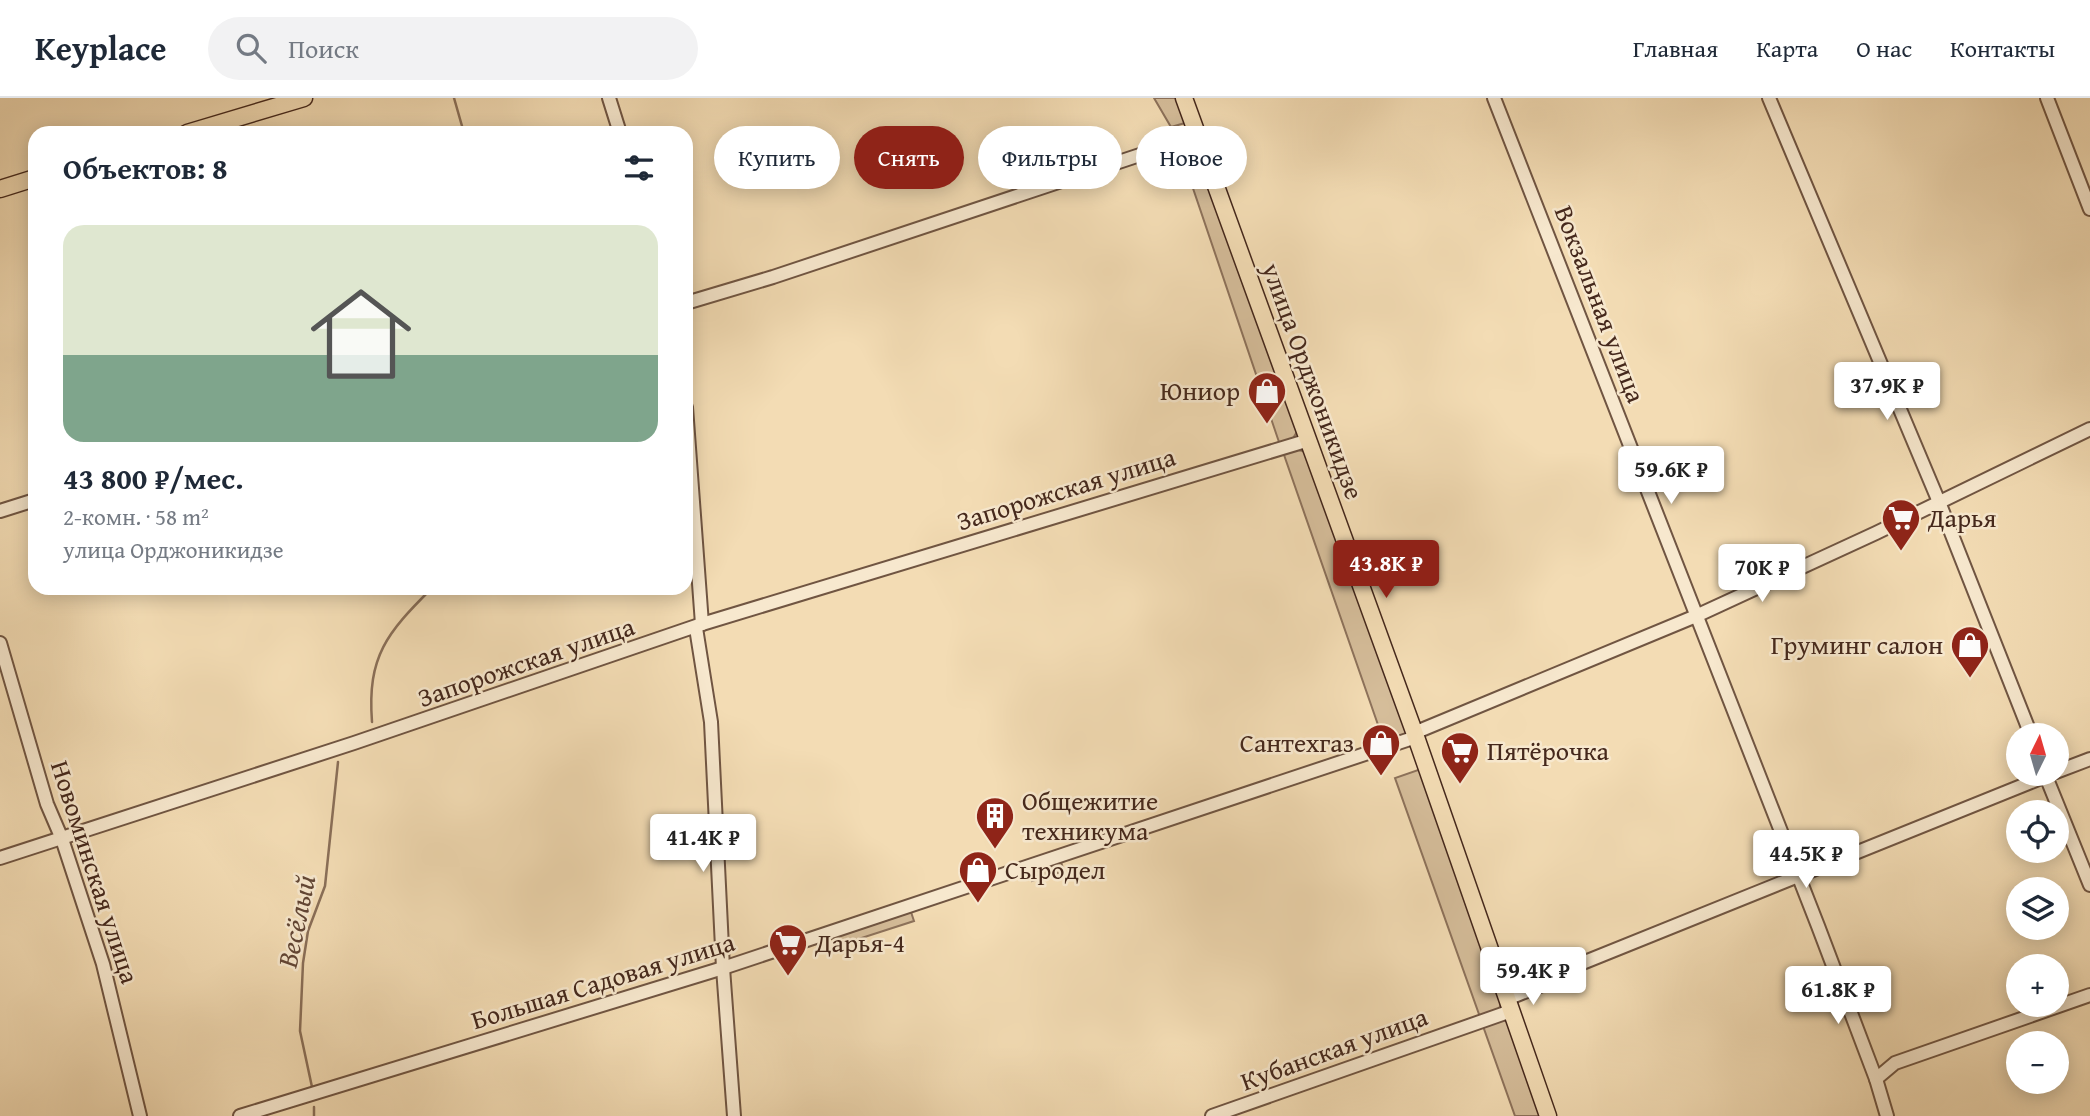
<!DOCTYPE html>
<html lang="ru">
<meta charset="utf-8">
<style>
:root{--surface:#fff;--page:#f2f2f3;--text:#1f2937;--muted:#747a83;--line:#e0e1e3;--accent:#8f2418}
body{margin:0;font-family:"Gentium Book Plus",serif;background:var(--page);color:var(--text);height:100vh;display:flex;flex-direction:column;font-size:26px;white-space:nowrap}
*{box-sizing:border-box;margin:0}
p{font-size:23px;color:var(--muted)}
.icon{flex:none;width:38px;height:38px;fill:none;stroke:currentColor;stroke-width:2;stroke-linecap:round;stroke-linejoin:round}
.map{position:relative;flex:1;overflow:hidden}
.details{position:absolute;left:28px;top:28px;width:665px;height:469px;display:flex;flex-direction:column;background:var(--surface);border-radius:21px;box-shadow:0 4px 18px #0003}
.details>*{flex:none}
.top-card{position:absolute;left:714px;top:28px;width:665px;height:63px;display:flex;gap:14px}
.needle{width:46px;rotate:5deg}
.tools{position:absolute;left:2006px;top:625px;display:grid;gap:14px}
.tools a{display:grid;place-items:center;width:63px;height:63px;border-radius:50%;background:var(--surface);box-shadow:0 4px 18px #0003;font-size:35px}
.price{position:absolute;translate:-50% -60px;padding:0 16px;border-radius:7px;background:#fff;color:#222;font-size:23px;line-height:46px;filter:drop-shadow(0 2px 4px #0008)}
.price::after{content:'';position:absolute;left:50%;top:42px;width:21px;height:16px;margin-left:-10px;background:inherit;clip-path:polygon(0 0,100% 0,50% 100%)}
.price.current{background:var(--accent);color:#fff}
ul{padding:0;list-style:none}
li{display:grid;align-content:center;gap:14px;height:371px;padding:0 35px}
li span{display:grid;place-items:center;height:217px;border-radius:21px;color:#555}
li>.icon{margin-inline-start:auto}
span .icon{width:126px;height:126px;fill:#fffc;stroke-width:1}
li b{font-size:30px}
h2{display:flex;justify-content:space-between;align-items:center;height:84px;padding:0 35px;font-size:30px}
.tag{padding:0 24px;border-radius:32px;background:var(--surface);box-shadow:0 4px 18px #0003;font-size:24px;line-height:63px}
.tag.current{background:var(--accent);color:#fff}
header{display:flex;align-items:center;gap:42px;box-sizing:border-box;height:98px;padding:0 35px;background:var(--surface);border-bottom:2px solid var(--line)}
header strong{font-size:33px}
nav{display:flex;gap:38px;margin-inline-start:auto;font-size:24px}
.search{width:490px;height:63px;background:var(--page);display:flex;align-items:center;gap:18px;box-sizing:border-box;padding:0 24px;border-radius:38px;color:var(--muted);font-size:26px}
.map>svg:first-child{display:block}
.green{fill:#d5bd9a;stroke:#8d725b;stroke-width:2}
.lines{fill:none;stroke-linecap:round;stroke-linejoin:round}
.stream{stroke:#8a6f58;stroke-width:2.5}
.minor-casing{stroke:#705542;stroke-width:16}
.major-casing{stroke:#45281c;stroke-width:19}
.minor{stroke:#f7e8ce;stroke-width:12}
.major{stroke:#f3dcb4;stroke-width:16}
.labels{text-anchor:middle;stroke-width:5;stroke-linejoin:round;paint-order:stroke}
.street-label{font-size:26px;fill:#45281c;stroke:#f7e8ce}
.poi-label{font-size:26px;fill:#45281c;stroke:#f7e8ce;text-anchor:start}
.water-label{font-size:28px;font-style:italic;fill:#624635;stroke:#f7e8ce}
</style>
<header>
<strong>Keyplace</strong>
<div class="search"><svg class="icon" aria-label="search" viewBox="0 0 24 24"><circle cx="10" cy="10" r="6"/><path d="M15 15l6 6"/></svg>Поиск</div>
<nav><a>Главная</a><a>Карта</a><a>О нас</a><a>Контакты</a></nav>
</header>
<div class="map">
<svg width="2090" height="1018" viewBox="0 0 2090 1018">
<rect width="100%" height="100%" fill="#f3dcb4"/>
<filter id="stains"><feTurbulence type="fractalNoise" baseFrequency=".00286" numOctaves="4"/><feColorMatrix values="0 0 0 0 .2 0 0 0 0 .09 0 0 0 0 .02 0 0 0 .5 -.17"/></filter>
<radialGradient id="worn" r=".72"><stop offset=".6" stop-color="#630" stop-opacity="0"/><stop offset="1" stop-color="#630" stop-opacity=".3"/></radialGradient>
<g class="green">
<polygon points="1154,0 1176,0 1185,25 1171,29"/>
<polygon points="1189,47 1194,49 1298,332 1292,342 1280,347 1179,49"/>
<polygon points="1295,351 1306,354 1408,636 1384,644 1283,354"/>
<polygon points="1421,671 1502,904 1498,913 1480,919 1395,680"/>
<polygon points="1061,764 1064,773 1032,783 1029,775"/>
<polygon points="911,814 914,823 840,847 838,838"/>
<polygon points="1502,921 1510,925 1543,1018 1515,1018 1483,928"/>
</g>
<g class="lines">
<g class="stream">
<polyline points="454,0 464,35"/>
<path d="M372 624C367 558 387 535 432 490"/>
<polyline points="312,989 300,933 303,865 308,833 325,788 338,664"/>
<polyline points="314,1018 314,1009"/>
</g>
<g class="minor-casing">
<g id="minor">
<polyline points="609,0 620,35"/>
<polyline points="1494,0 1818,828 1876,981 1887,1018"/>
<polyline points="1769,0 1939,404 2031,637"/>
<polyline points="2047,0 2090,111"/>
<polyline points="686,205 773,179 1197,38"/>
<polyline points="686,309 702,526"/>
<polyline points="0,413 35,402"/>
<polyline points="696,530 711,624 723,870 734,1018"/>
<polyline points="0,545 47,706 62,741 103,866 140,1018"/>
<polyline points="1414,635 1696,518 1876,435 2090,331"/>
<polyline points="2056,674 2090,661"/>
<polyline points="2045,676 2090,787"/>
<polyline points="0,760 354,645 702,526 1309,342"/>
<polyline points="1507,901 1547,885 1565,872 2051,676"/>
<polyline points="1876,981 1895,965 2090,897"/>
<polyline points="240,1018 723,870 1416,639"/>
<polyline points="1212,1018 1511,913"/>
</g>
</g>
<g class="major-casing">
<g id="major">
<polyline points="1184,0 1416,639 1548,1018"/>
<polyline points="187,35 304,0"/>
<polyline points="0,91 35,80"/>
</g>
</g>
<use href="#minor" class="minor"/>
<use href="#major" class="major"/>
</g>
<defs>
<g id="shop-pin" transform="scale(2.0125)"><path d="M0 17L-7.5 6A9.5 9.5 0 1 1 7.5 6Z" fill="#8f2418" stroke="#f7e8ce"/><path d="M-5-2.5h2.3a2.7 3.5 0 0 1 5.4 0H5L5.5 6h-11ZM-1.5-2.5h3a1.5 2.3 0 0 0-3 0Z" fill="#fff"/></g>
<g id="supermarket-pin" transform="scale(2.0125)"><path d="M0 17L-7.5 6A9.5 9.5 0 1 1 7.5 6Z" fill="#8f2418" stroke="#f7e8ce"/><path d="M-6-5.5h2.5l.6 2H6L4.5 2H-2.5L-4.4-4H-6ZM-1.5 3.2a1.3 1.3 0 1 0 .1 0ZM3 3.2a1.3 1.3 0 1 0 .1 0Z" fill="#fff"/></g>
<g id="building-pin" transform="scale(2.0125)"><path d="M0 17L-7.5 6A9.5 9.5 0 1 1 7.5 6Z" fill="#8f2418" stroke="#f7e8ce"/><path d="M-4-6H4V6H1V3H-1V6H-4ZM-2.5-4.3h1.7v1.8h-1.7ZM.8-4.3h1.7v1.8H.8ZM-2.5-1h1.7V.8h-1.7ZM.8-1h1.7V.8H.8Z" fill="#fff"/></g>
</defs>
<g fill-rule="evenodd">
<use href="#shop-pin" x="1267" y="293"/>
<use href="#supermarket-pin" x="1901" y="420"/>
<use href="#shop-pin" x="1970" y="547"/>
<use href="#shop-pin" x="1381" y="645"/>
<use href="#supermarket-pin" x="1460" y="653"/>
<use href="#building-pin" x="995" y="718"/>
<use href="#shop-pin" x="978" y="772"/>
<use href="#supermarket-pin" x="788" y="845"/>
</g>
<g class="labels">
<g class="street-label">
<text transform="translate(1600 206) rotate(69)" y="9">Вокзальная улица</text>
<text transform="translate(1313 283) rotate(70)" y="9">улица Орджоникидзе</text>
<text transform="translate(1066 391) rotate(-17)" y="9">Запорожская улица</text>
<text transform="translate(526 564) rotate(-19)" y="9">Запорожская улица</text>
<text transform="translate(95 774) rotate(72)" y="9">Новоминская улица</text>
<text transform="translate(603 883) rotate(-17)" y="9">Большая Садовая улица</text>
<text transform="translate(1334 951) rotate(-20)" y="9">Кубанская улица</text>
</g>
<g class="poi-label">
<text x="1240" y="302" text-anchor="end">Юниор</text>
<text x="1928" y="429">Дарья</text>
<text x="1943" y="556" text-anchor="end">Груминг салон</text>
<text x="1354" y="654" text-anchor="end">Сантехгаз</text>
<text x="1487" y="662">Пятёрочка</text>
<text x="1022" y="712">Общежитие<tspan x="1022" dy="30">техникума</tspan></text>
<text x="1005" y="781">Сыродел</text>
<text x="815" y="854">Дарья-4</text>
</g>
<g class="water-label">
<text transform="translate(296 823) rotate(-78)" y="10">Весёлый</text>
</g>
</g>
<rect width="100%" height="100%" filter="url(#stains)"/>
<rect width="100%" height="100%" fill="url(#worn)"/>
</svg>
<div class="tools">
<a><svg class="needle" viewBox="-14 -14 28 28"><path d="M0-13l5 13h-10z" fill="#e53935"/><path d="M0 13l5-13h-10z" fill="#747a83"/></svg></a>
<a><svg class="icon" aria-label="locate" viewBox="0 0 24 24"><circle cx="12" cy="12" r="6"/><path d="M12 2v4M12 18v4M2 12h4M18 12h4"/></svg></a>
<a><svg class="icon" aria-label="layers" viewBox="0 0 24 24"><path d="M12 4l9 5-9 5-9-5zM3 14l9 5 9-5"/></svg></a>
<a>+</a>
<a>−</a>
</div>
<b class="price" style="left:1887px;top:324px">37.9K ₽</b>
<b class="price" style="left:1671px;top:408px">59.6K ₽</b>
<b class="price current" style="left:1386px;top:502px">43.8K ₽</b>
<b class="price" style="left:1762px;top:506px">70K ₽</b>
<b class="price" style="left:703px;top:776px">41.4K ₽</b>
<b class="price" style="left:1806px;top:792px">44.5K ₽</b>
<b class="price" style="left:1533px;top:909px">59.4K ₽</b>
<b class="price" style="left:1838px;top:928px">61.8K ₽</b>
<div class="top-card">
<a class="tag">Купить</a>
<a class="tag current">Снять</a>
<a class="tag">Фильтры</a>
<a class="tag">Новое</a>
</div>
<section class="details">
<h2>Объектов: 8<svg class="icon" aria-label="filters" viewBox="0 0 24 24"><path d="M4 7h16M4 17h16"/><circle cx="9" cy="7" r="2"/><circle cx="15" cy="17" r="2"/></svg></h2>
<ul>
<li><span style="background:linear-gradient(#dfe7d0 60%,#7fa58c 0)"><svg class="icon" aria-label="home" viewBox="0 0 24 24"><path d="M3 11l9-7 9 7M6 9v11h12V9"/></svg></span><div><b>43 800 ₽/мес.</b><p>2-комн. · 58 m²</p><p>улица Орджоникидзе</p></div></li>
</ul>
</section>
</div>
